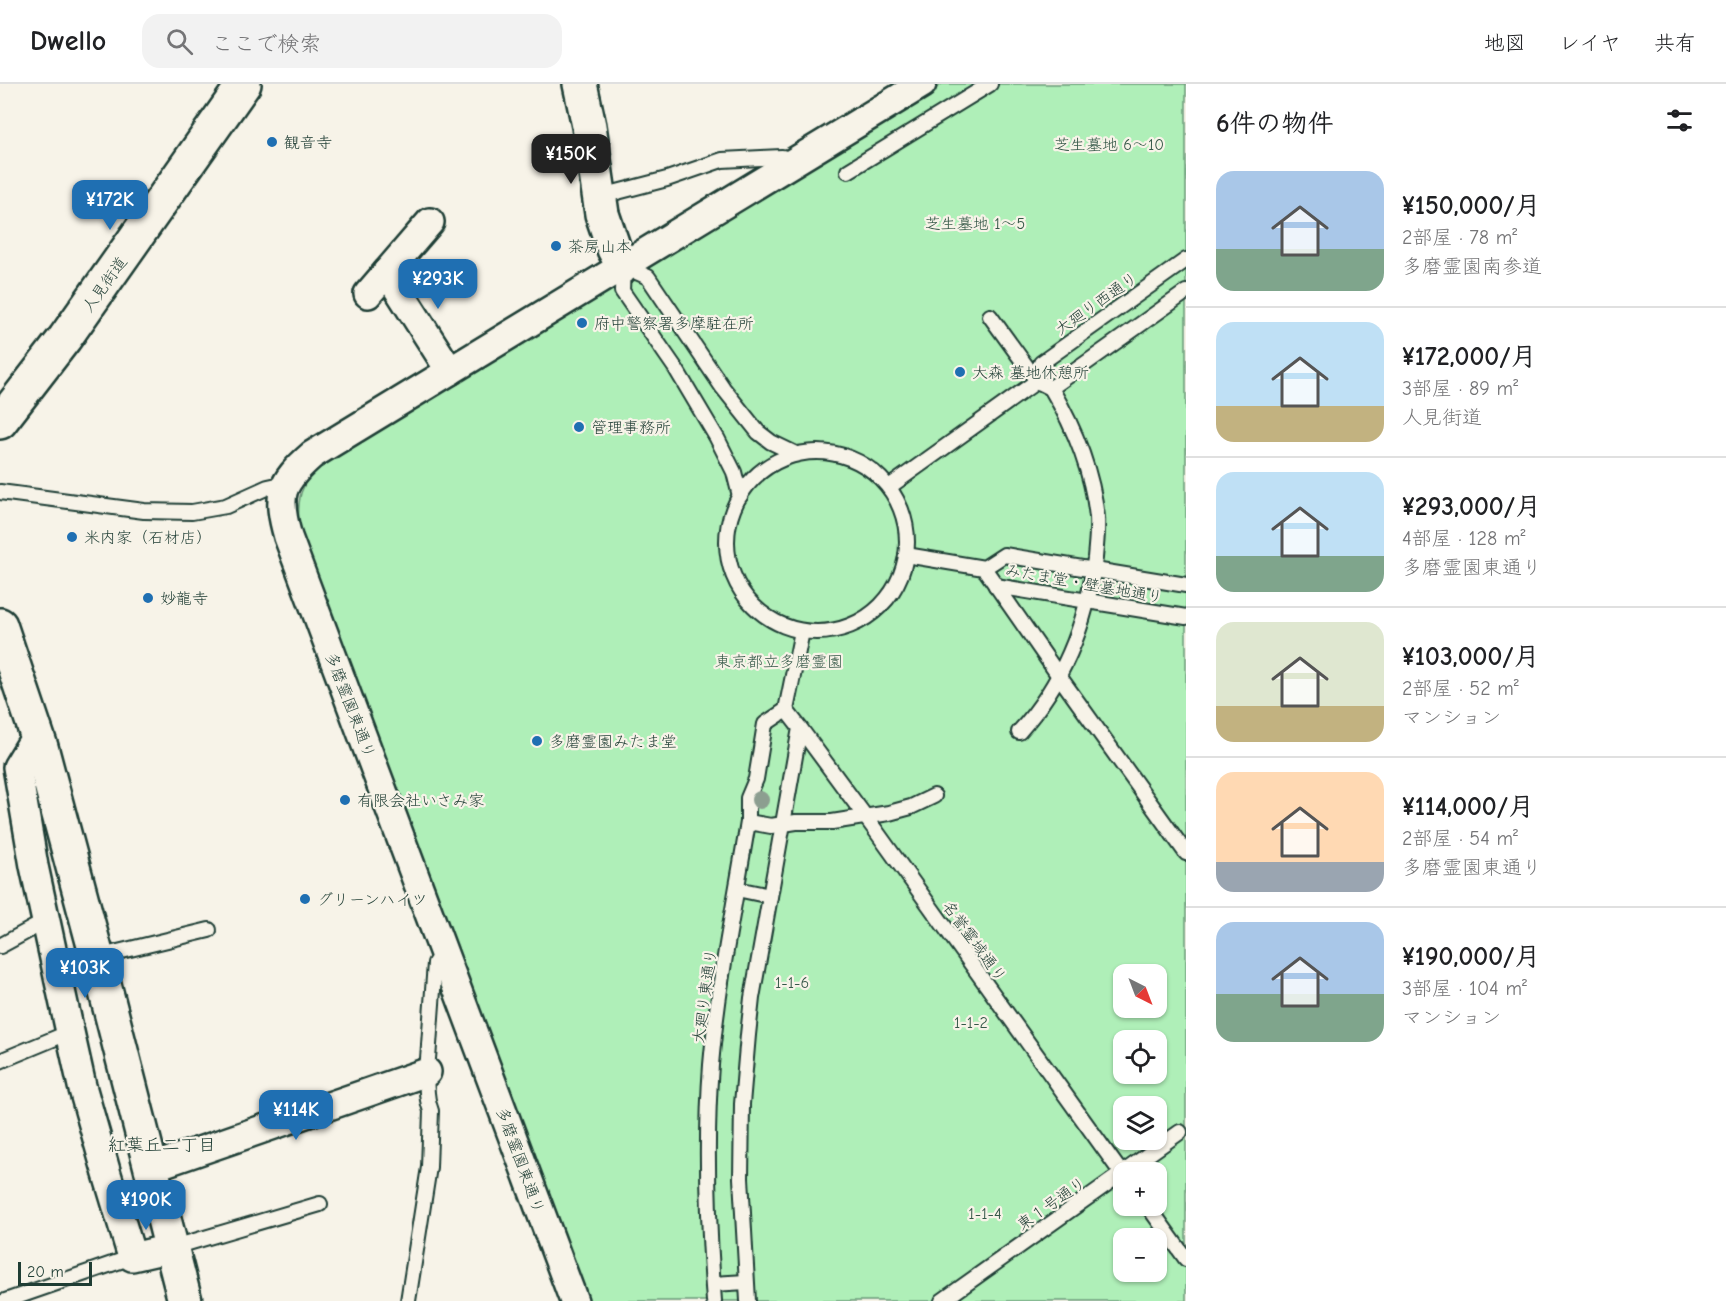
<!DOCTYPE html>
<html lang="ja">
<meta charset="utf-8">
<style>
:root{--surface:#fff;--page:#f2f2f2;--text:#202124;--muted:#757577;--line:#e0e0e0;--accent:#1f6fb2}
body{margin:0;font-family:"Comic Neue","Klee One",sans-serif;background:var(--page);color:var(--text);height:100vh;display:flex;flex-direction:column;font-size:22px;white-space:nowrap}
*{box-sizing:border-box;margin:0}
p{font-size:20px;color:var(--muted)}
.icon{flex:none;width:33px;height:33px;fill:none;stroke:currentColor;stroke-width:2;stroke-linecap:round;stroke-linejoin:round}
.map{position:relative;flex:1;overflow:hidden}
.details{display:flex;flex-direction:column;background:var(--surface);width:540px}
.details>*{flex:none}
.needle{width:39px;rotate:138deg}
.buttons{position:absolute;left:1113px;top:880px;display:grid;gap:12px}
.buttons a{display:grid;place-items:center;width:54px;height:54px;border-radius:12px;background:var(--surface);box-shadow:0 2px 4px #0004;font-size:30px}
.scale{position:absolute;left:18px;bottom:15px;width:74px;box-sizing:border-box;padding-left:6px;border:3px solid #1f3d34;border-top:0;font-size:16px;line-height:21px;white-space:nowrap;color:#1f3d34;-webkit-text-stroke:4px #f7f3e8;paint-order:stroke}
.price{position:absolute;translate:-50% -51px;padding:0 14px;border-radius:12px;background:var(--accent);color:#fff;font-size:20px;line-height:39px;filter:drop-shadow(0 2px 3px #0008)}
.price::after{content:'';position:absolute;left:50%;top:36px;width:18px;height:14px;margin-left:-9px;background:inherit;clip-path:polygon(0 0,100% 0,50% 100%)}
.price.on{background:#222;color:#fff}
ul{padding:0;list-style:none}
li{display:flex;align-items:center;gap:18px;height:150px;padding:0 30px}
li+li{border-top:2px solid var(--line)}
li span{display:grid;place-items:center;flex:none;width:168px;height:120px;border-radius:18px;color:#555}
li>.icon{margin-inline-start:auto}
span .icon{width:72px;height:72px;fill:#fffc;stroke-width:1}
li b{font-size:26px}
h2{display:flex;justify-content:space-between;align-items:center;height:72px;padding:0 30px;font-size:26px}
header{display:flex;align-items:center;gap:36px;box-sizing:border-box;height:84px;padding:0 30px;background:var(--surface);border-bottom:2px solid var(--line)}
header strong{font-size:28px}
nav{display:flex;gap:33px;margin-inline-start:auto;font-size:21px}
.search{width:420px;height:54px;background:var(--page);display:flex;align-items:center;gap:15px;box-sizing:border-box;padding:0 21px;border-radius:18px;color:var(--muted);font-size:22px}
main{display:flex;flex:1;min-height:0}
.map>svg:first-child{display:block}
.green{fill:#afefb8;stroke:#679676;stroke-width:1.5;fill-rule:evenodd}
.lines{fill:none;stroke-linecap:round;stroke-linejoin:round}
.service-casing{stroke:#1f3d34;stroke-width:18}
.minor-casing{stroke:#1f3d34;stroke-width:32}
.tertiary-casing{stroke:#1f3d34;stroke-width:38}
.secondary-casing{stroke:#1f3d34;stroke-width:38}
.service{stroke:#f7f3e8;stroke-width:14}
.minor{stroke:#f7f3e8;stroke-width:27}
.tertiary{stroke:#f7f3e8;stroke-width:33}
.secondary{stroke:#f7f3e8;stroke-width:33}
.tree{fill:#8c9e90}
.poi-dot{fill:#1f6fb2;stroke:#f7f3e8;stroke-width:2}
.labels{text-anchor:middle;stroke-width:4.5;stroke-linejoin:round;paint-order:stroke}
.poi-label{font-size:16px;fill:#1f3d34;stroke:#f7f3e8;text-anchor:start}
.park-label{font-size:16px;fill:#355848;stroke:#f7f3e8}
.street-label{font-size:16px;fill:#1f3d34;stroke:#f7f3e8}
.neighbourhood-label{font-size:18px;fill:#1f3d34;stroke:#f7f3e8}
</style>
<header>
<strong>Dwello</strong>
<div class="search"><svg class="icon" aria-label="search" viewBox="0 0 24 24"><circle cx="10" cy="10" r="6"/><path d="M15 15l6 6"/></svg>ここで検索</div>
<nav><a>地図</a><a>レイヤ</a><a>共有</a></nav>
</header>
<main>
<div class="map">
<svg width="1186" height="1217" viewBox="0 0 1186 1217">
<rect width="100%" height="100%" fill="#f7f3e8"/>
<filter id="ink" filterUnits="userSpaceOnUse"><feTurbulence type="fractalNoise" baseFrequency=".0167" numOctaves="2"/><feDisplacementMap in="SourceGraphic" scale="12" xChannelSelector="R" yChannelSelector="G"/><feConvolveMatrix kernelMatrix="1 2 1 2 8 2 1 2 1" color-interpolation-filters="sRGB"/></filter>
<g filter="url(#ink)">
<path class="green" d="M942 0H1186V1217H584L299 449C297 414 298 399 327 377ZM1124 891H1156V924H1124ZM1124 957H1156V990H1124ZM1124 1023H1156V1056H1124ZM1124 1089H1156V1122H1124ZM1124 1155H1156V1188H1124Z"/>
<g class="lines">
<g class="service-casing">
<g id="service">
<polyline points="848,87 990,0"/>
<polyline points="598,113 667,95 722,76 782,73 792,76"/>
<polyline points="990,232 1037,297 1051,304 1186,208"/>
<circle cx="817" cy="458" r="90"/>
<polyline points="889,403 1037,297 1041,279 1186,176"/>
<polyline points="0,408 144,427 192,428 226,422 268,403 286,399"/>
<polyline points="740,412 734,388 717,354 676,285 622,207 623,182 648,193 723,304 758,348 771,358 796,370"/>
<polyline points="906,471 984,484 1004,471 1186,501"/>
<polyline points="984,484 1059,592 1186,769"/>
<polyline points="996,502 1186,533"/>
<polyline points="800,644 876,747 1117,1083 1124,1089"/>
<path d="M1019 648C1063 599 1087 540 1095 474 1096 461 1098 447 1097 433 1092 388 1074 343 1051 304"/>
<polyline points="748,738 771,742 796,738 832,738 889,729 911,723 934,712"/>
<polyline points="737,805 770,812"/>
<polyline points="0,862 46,837"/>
<polyline points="97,873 209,846"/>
<polyline points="0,977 70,948"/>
<polyline points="1148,1122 1186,1175"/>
<polyline points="171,1164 320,1120"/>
<polyline points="713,1200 746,1198"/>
<polyline points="5,1217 132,1173"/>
<path d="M408 1217 429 1083 431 1027C423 1006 428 982 429 961 431 934 433 907 435 879L443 867"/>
<path d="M714 1217C708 1138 705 1060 711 981 718 899 735 818 748 738V714L756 695 765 640 786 626 802 547"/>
<polyline points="748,1217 741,1094 742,1020 748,951 752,914 800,644 786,626"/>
<polyline points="942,1217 1180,1048"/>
</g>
</g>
<g class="minor-casing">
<g id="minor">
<polyline points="387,188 450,287"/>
<polyline points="368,210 430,138"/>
<polyline points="37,650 17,683 34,782 70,948 82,1002 107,1090 132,1173 171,1164"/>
<polyline points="150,1084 427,988"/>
<path d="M574 1217 288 453C276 411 280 399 312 371L922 0"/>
</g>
</g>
<g class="tertiary-casing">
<g id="tertiary">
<polyline points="580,0 589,42 602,130 614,165 623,182"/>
<polyline points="0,541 41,663 97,873 185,1217"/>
</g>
</g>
<g class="secondary-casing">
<polyline id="secondary" points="0,338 65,254 244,0"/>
</g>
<use href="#service" class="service"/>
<use href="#minor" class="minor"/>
<use href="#tertiary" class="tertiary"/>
<use href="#secondary" class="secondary"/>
</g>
<circle class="tree" cx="760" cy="716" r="9"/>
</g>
<g class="poi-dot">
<circle cx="272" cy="58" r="6"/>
<circle cx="556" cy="162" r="6"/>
<circle cx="582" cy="239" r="6"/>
<circle cx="960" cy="288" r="6"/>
<circle cx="579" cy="343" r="6"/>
<circle cx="72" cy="453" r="6"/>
<circle cx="148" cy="514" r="6"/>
<circle cx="537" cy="657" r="6"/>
<circle cx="345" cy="716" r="6"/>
<circle cx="305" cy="815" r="6"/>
</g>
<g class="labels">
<g class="poi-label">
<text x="284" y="64">観音寺</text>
<text x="568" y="168">茶房山本</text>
<text x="594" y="245">府中警察署多摩駐在所</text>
<text x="972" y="294">大森 墓地休憩所</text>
<text x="591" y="349">管理事務所</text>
<text x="84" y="459">米内家（石材店）</text>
<text x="160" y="520">妙龍寺</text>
<text x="549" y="663">多磨霊園みたま堂</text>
<text x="357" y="722">有限会社いさみ家</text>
<text x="317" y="821">グリーンハイツ</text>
</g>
<g class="park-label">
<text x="1109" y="66">芝生墓地 6～10</text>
<text x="975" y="145">芝生墓地 1～5</text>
<text x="779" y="583">東京都立多磨霊園</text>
<text x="792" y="904">1-1-6</text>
<text x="971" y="944">1-1-2</text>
<text x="985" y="1135">1-1-4</text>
</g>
<g class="street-label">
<text transform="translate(104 200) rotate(-54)" y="6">人見街道</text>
<text transform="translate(1096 219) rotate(-35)" y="6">大廻り西通り</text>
<text transform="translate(1084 499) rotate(10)" y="6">みたま堂・壁墓地通り</text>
<text transform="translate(351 621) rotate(69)" y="6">多磨霊園東通り</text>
<text transform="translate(975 857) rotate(54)" y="6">名誉霊域通り</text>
<text transform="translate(704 912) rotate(-82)" y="6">大廻り東通り</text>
<text transform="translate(521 1076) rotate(70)" y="6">多磨霊園東通り</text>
<text transform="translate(1051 1119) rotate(-35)" y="6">東１号通り</text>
</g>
<g class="neighbourhood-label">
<text x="162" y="1067">紅葉丘二丁目</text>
</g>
</g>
</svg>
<div class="buttons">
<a><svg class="needle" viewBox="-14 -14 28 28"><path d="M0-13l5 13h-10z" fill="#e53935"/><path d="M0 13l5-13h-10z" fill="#757577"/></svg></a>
<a><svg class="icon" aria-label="locate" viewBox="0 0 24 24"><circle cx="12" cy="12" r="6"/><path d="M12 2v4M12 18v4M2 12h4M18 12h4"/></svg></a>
<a><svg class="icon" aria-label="layers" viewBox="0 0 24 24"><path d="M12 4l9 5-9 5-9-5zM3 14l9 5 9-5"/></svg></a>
<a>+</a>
<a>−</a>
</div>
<div class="scale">20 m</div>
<b class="price on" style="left:571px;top:101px">¥150K</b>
<b class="price" style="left:110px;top:147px">¥172K</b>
<b class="price" style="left:438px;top:226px">¥293K</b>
<b class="price" style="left:85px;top:915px">¥103K</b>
<b class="price" style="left:296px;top:1057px">¥114K</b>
<b class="price" style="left:146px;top:1147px">¥190K</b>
</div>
<section class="details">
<h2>6件の物件<svg class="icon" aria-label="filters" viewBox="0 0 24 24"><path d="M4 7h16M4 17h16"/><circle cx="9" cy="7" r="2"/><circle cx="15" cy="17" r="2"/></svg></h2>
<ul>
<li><span style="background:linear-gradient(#a9c7e8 65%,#7fa58c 0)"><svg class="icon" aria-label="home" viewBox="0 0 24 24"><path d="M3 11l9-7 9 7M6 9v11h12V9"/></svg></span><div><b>¥150,000/月</b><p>2部屋 · 78 m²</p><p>多磨霊園南参道</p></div></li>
<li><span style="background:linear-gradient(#bfe0f5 70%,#c2b280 0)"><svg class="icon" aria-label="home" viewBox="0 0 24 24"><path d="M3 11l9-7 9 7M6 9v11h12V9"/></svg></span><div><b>¥172,000/月</b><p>3部屋 · 89 m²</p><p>人見街道</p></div></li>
<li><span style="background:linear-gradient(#bfe0f5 70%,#7fa58c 0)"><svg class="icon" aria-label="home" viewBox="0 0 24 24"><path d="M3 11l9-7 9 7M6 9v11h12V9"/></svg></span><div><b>¥293,000/月</b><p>4部屋 · 128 m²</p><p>多磨霊園東通り</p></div></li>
<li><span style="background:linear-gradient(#dfe7d0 70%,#c2b280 0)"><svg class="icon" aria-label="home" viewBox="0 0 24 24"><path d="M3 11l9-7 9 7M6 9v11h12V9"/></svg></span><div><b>¥103,000/月</b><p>2部屋 · 52 m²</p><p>マンション</p></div></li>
<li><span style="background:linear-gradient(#ffd9b3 75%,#9aa5b1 0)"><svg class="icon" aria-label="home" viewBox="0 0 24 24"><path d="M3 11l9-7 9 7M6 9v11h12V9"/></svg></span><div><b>¥114,000/月</b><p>2部屋 · 54 m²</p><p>多磨霊園東通り</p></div></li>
<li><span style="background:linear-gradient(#a9c7e8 60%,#7fa58c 0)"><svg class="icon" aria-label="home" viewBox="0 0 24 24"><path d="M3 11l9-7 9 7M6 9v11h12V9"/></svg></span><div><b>¥190,000/月</b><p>3部屋 · 104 m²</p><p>マンション</p></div></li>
</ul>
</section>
</main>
